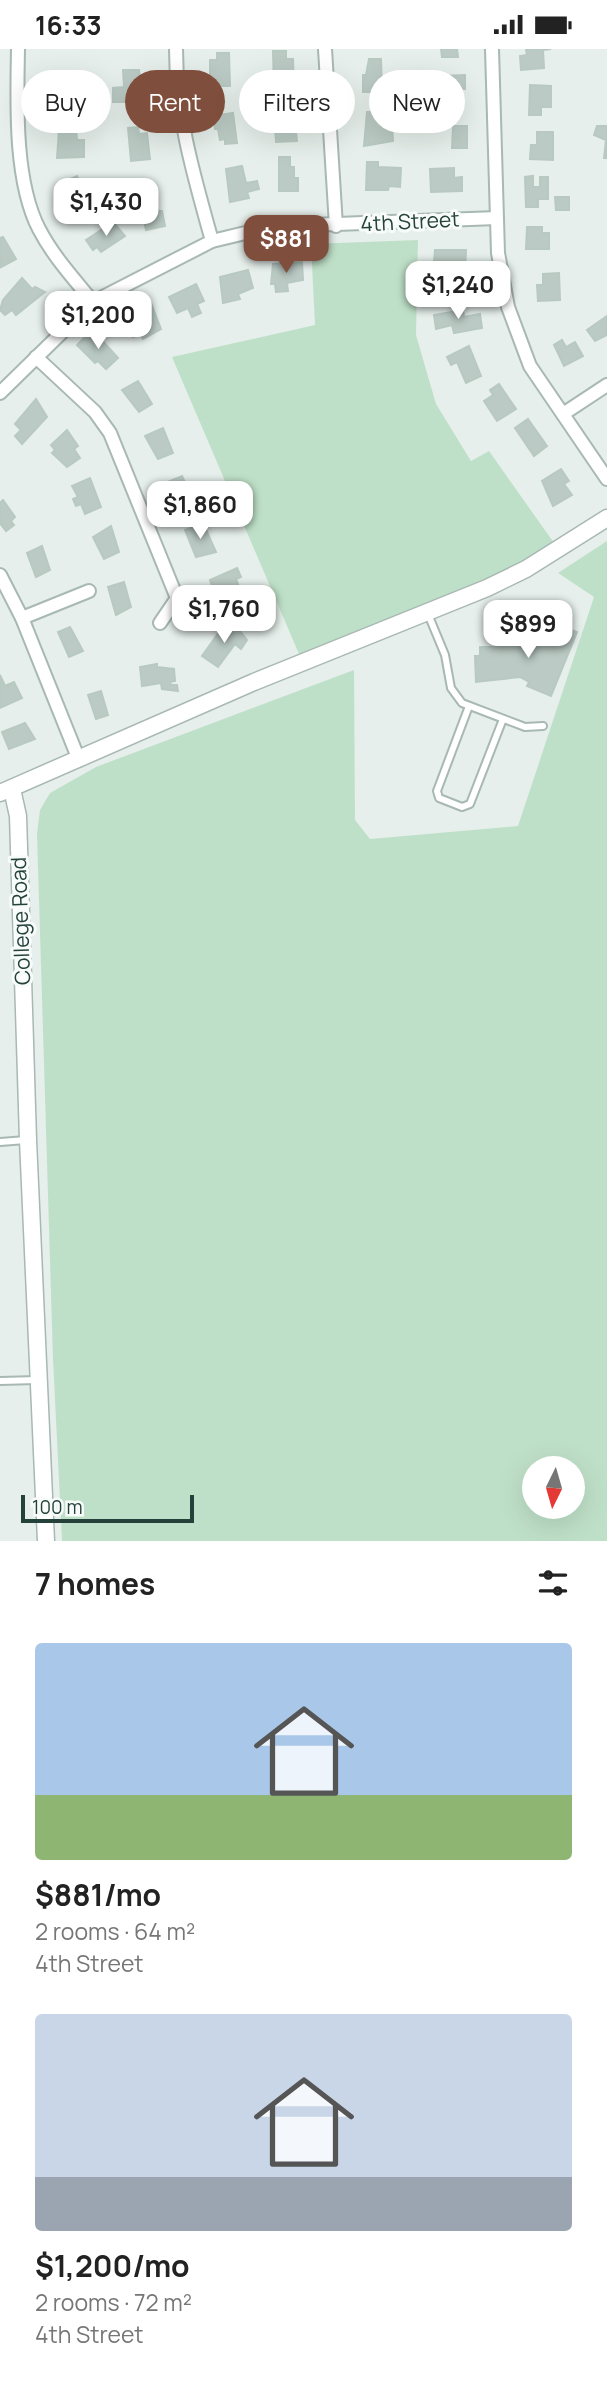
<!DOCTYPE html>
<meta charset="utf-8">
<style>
:root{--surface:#fff;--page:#f2f2f2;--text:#222;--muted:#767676;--accent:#804e3d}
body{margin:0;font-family:Manrope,sans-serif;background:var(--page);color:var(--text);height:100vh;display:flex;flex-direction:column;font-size:26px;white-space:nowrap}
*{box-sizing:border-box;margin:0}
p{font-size:23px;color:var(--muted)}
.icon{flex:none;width:38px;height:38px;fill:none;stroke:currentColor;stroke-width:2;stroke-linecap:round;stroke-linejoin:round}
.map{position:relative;height:1492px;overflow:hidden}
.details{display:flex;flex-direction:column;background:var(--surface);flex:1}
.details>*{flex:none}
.hud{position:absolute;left:21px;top:21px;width:565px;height:63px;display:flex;gap:14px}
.needle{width:46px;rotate:185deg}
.tools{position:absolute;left:522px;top:1407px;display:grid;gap:14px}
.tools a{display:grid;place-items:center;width:63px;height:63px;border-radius:50%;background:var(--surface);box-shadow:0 7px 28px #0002;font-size:35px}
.scale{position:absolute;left:21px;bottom:18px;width:173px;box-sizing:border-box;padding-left:7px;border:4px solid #24423a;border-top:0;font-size:19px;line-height:24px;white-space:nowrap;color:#24423a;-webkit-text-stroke:5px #f7fbf9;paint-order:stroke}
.price{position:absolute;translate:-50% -60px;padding:0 16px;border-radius:14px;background:#fff;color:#222;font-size:23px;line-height:46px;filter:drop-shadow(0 2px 4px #0008)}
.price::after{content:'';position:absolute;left:50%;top:42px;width:21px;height:16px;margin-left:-10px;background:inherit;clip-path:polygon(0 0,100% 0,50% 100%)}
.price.current{background:var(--accent);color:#fff}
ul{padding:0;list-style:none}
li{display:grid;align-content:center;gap:14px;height:371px;padding:0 35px}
li span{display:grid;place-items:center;height:217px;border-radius:7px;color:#555}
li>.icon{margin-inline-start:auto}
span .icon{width:126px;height:126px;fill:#fffc;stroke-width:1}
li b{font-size:30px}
h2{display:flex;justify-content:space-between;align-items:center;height:84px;padding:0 35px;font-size:30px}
.chip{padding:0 24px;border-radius:32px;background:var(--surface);box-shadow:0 7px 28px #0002;font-size:24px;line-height:63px}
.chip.current{background:var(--accent);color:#fff}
.status{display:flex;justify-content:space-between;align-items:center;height:49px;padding:0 35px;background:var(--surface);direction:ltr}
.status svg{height:19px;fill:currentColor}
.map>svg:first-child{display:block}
.green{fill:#bfe0c8;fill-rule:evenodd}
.building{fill:#bbcac4;stroke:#b8c9c2;stroke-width:2}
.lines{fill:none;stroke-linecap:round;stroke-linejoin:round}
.service-casing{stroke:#a8b8b2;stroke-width:10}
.minor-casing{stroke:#a8b8b2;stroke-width:16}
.tertiary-casing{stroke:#a8b8b2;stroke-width:19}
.service{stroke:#fff;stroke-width:6}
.minor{stroke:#fff;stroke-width:12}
.tertiary{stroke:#fff;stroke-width:16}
.labels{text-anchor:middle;stroke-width:6;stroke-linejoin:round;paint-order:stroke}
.street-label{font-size:21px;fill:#24423a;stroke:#f7fbf9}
</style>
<div class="status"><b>16:33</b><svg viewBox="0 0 49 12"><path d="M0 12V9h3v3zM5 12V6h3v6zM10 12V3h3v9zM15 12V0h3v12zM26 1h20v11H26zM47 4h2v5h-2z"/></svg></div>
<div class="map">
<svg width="607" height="1492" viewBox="0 0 607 1492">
<rect width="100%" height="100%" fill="#e6efeb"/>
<g class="green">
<polygon points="418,191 416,286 436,355 471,412 489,402 554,494 508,521 299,605 172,308 315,276 311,195"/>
<path d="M607 492V1492H62L53 1310 37 785 40 761 50 744 96 718 354 621 355 771 370 790 518 777 594 548 558 524ZM534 1419H572V1458H534Z"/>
</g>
<g class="building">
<polygon points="441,0 457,0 458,8 442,8"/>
<polygon points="526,0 551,0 543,1 544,19 521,21 520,7 527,6"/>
<polygon points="273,2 286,2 286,10 293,10 294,41 274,42"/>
<polygon points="217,4 229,4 230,37 210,37 210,11 217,11"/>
<polygon points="369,10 381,10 382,40 377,40 377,43 363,43 363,26 366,26"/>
<polygon points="123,21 139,21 143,53 113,53 113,39 124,38"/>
<polygon points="465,26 465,40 459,40 459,59 436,59 435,51 443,51 442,27"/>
<polygon points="54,30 83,30 84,39 75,39 76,58 58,58"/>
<polygon points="530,36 551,37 551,58 541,58 541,66 529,66"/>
<polygon points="293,59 297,92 276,93 274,60"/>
<polygon points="367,63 375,63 375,67 381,67 381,63 397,63 397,73 392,73 393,92 364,97"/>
<polygon points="233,64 237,94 225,95 225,90 220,91 218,80 215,80 213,67"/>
<polygon points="453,77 467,77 467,99 452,99"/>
<polygon points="597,77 607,77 607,109 604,109 606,91 594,86"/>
<polygon points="138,78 139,85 147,84 150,110 131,112 128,79"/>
<polygon points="76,80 77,91 84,91 84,108 57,109 59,81"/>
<polygon points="537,83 553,83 553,111 530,110 531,96 537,96"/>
<polygon points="279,108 290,108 290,118 294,118 294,129 298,129 298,142 279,142"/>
<polygon points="367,113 378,113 378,118 401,119 400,138 389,137 388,141 366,141"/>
<polygon points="242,117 246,134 257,132 259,140 247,143 249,149 230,153 226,120"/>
<polygon points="454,119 454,129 462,128 462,142 431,143 430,120"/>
<polygon points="77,127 92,163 73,170 65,152 68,150 63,133"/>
<polygon points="533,127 533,138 540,138 540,128 548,128 548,150 538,150 538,158 526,158 525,128"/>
<polygon points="150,147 152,153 156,152 158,162 162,162 165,177 146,181 139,150"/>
<polygon points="555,148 569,148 569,161 556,161"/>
<polygon points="113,173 125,187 101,203 97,198 93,201 86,191"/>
<polygon points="527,178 542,178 542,184 549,184 549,200 526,200"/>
<polygon points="3,188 16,210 1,218 0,189"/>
<polygon points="435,201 466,201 465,224 441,223 441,213 434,213"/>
<polygon points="302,213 303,231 287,234 288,242 276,243 275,235 271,235 273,215"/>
<polygon points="248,221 253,239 238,245 240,250 223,254 220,228"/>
<polygon points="559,224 560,251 538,252 537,236 543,236 543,225"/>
<polygon points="22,229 32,240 35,238 45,243 16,266 12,261 5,266 0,261 3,251"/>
<polygon points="196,235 204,252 197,255 201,264 192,268 188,259 177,264 169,248"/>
<polygon points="151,254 161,280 143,290 139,284 133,288 125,273"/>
<polygon points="463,261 464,268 480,265 482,279 454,284 452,276 436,280 434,266"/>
<polygon points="607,267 607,286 595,292 587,281"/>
<polygon points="88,285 95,292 99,288 118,309 106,320 98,312 95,314 77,296"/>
<polygon points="562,291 566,298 575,293 583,307 564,317 554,296"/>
<polygon points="469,297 481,327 466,334 457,313 451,316 447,308"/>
<polygon points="138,332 152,355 139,363 122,341"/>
<polygon points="499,335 516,360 497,372 484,352 493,346 490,341"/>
<polygon points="36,350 47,368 22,395 15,387 21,381 15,375"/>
<polygon points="528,370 547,397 534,407 515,379"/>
<polygon points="163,379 173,404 158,410 145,387"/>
<polygon points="67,381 78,397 74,400 80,409 67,418 52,404 55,401 51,396"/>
<polygon points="561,420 569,432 564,435 572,446 553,457 542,432"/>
<polygon points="182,427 188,440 193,438 197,448 192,450 195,457 184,461 174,447 171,448 165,434"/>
<polygon points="90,429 101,458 85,465 81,455 76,457 73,450 78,448 72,437"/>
<polygon points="3,451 15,468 11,472 14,476 6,482 0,474 0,454"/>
<polygon points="203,474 216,503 196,508 185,481"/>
<polygon points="111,477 119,503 104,510 93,488"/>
<polygon points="42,497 50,521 36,528 27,504"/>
<polygon points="237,519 241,528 236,530 243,548 229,553 231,557 221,563 210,531"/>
<polygon points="124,533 131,558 116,566 108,538"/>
<polygon points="542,575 564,584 566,579 577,583 551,647 527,637 529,633 520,628 476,633 475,607 480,607 480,598 532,598"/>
<polygon points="236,577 247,591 241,600 235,595 218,618 202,607 222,579 229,583"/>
<polygon points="70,578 83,602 69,608 58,583"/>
<polygon points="157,615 157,618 174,620 175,632 170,633 171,636 177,636 178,642 162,640 161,634 142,637 140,618"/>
<polygon points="0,626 5,637 14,633 22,649 0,659"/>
<polygon points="101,642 108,666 96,670 88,646"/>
<polygon points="25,674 35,690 9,700 2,683"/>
</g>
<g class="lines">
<g class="service-casing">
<g id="service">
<polyline points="428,565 445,606 451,639 462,654 525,678 543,677"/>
<polyline points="469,657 437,742 439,749 462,758 470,755 503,670"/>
<polyline points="0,1093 26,1091"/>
<polyline points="0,1332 37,1331"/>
</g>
</g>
<g class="minor-casing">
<g id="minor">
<path d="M18 0C17 53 14 132 39 180 53 207 74 230 93 253"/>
<path d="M176 0C176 68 194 127 212 192"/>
<polyline points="325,0 336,177"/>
<polyline points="492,0 498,204 508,258 530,317 607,430"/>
<polyline points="36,308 95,363 110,384 177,549 160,574"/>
<polyline points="0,344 93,253 212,192 266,179 310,176 497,169"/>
<polyline points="563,365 607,336"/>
<polyline points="0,526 22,569 79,711"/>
<polyline points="22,569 89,542"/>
</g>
</g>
<g class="tertiary-casing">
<g id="tertiary">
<polyline points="12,740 18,767 28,1091 46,1492"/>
<polyline points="0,744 254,633 487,539 526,520 607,469"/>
</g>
</g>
<use href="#service" class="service"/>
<use href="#minor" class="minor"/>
<use href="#tertiary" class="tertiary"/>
</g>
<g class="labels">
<g class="street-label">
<text transform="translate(410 173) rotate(-3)" y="7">4th Street</text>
<text transform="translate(21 872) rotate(-92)" y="7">College Road</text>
</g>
</g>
</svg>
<div class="tools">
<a><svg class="needle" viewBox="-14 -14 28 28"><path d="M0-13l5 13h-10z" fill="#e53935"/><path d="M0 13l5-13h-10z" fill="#767676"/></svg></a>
</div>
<div class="scale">100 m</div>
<b class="price" style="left:106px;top:189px">$1,430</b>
<b class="price current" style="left:286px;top:226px">$881</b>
<b class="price" style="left:458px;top:272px">$1,240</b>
<b class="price" style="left:98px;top:302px">$1,200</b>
<b class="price" style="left:200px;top:492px">$1,860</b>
<b class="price" style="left:224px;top:596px">$1,760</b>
<b class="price" style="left:528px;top:611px">$899</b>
<div class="hud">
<a class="chip">Buy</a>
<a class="chip current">Rent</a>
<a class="chip">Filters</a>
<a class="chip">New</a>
</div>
</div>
<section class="details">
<h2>7 homes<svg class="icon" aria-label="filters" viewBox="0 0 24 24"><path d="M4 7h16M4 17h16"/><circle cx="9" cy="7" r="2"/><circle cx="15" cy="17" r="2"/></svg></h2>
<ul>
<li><span style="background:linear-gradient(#a9c7e8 70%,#8fb573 0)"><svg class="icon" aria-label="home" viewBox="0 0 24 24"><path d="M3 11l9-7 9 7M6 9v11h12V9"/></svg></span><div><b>$881/mo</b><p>2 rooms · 64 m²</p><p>4th Street</p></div></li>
<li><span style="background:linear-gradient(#c9d6e8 75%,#9aa5b1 0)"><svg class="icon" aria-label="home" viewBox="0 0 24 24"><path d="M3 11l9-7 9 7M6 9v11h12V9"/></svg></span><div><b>$1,200/mo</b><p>2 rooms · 72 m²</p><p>4th Street</p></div></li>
</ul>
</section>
